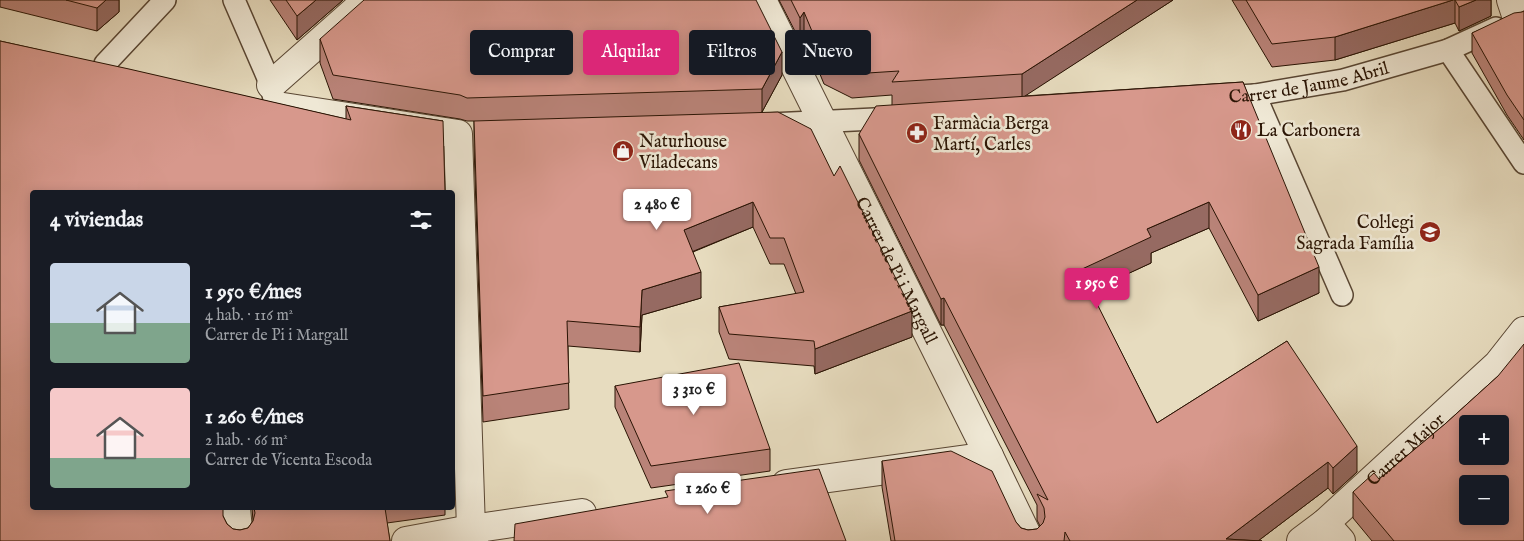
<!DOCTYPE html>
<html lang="es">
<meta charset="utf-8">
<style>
:root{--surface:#171b24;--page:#20242c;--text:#f1f3f6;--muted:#9ea1a6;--accent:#db2777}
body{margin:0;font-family:"IM FELL English",serif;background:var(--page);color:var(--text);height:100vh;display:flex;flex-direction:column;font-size:19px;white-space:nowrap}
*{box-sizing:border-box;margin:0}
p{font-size:16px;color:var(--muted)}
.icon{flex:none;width:28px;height:28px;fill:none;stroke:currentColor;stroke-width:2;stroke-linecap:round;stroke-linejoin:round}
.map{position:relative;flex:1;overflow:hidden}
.sheet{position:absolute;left:30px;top:190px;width:425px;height:320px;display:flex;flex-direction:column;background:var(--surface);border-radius:5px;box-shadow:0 2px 12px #0003}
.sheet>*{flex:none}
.banner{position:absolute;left:470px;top:30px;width:475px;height:45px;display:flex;gap:10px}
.controls{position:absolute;left:1459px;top:415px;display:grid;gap:10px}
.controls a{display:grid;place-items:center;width:50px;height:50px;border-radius:5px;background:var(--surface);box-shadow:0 2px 12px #0003;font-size:25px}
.price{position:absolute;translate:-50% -42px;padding:0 11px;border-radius:5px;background:#fff;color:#222;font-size:16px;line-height:32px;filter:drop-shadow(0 1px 2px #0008)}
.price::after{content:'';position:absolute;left:50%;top:30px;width:15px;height:11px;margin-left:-8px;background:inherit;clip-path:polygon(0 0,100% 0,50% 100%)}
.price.selected{background:var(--accent);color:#fff}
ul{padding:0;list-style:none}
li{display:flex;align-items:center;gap:15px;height:125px;padding:0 20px}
li span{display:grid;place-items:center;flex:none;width:140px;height:100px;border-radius:5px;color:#555}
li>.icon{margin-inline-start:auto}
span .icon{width:60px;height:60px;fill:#fffc;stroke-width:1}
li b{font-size:21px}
h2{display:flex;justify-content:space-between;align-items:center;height:60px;padding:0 20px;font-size:21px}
.pill{padding:0 18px;border-radius:5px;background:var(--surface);box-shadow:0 2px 12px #0003;font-size:18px;line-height:45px}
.pill.selected{background:var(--accent);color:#fff}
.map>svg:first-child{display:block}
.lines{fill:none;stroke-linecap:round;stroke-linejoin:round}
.pedestrian-casing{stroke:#594633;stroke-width:24}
.minor-casing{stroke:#594633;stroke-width:30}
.pedestrian{stroke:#efe8d5;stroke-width:21}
.minor{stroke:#efe8d5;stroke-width:28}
.wall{fill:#b98378;stroke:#2a1404}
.shaded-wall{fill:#966a62;stroke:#2a1404}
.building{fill:#d7988c;stroke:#2a1404;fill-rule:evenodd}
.labels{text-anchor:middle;stroke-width:5;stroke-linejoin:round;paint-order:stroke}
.street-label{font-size:18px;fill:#2a1404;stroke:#efe8d5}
.poi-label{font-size:18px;fill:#2a1404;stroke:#efe8d5;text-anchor:start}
</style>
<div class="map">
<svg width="1524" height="541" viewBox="0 0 1524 541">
<rect width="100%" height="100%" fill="#e7dcbf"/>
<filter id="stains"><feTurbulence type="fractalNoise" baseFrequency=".004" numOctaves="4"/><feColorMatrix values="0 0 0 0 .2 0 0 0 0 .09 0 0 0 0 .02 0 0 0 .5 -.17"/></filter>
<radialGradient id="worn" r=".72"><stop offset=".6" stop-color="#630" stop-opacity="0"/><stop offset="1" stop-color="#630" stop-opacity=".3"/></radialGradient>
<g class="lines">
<g class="pedestrian-casing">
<g id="pedestrian">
<polyline points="234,0 271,85 274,99"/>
<polyline points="1448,50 1524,163"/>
<polyline points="105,64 165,0"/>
<polyline points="1255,95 1342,295"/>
<path id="s1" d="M1220 97 1255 95 1343 80 1448 50 1496 28"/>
<polyline points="771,124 895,118"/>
</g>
</g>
<g class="minor-casing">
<g id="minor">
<path id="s2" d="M762 0 989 456 1030 541"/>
<polyline points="1511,0 1517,18"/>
<polyline points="271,85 367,0"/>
<polyline points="277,106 458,134 471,529 474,541"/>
<polyline points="786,484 989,456"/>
<polyline points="236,508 239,541"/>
<polyline points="1325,523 1341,541"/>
<polyline points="406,541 471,529 582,513"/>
<path id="s3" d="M1301 541 1325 523 1498 364 1524 331"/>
</g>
</g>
<use href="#pedestrian" class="pedestrian"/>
<use href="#minor" class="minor"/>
</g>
<g class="wall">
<polygon points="0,0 119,0 119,12 97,31 0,7"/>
<polygon points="270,0 343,0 297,40"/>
<polygon points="779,0 1173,0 1024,96 1243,82 1319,293 1258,321 1209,228 1151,253 1151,263 1090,291 1157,423 1287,341 1357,472 1333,494 1328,488 1258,541 1262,541 891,541 882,487 882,461 1016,522 1021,528 1028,530 1037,529 1040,526 1037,520 1037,505 944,325 941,325 859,160 859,134 892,105 892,95 852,98 824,84 804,35 800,41"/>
<polygon points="1232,0 1491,0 1491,16 1459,31 1455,23 1335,60 1272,67"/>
<polygon points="1524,11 1524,140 1507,115 1472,53 1472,33 1522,12"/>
<polygon points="320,39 782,75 762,112 912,337 815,374 814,366 729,359 719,332 719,307 796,294 784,264 770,264 753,227 693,252 701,298 642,315 640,352 568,346 569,409 483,422 474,146 474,121 467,121 460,119 333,99 320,63"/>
<polygon points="0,41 346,119 346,106 443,121 32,192 223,516 227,524 233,529 240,530 248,528 253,521 252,508 445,508 445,515 387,523 390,541 0,541"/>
<polygon points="1498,376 1524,541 1372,541 1353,518 1353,492 1379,479 1445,424"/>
<polygon points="615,386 770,449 770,471 651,488 615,407"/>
</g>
<g class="shaded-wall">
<polygon points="106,0 119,0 119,12 97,31 97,8"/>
<polygon points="316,0 343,0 297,40 297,16"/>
<polygon points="1137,0 1173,0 1022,98 1022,74"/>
<polygon points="1453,0 1455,0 1455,23 1335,60 1335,37"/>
<polygon points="1476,0 1491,0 1491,16 1459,31 1459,7"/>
<polygon points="804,12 804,35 800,41 800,18"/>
<polygon points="782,52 782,75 762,112 762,89"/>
<polygon points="753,202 753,227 684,255 684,230"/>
<polygon points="1209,202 1209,228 1151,253 1151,263 1080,296 1080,270 1147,229"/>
<polygon points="1319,267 1319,293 1258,321 1258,295"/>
<polygon points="701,272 701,298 642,315 640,352 640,327 642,290"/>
<polygon points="944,298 944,325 941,325 941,299"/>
<polygon points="912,311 912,337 815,374 815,349"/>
<polygon points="1357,446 1357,472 1333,494 1333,468"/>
<polygon points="1328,462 1328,488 1258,541 1226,539"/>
</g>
<g class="building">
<polygon points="66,0 106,0 97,8"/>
<polygon points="286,0 316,0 297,16"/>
<polygon points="364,0 756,0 782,52 762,89 467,98 460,95 333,75 320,39"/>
<polygon points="791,0 1137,0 1022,74 892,82 899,71 852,74 824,60 804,12 800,18"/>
<polygon points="1246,0 1453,0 1335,37 1272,44"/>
<polygon points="1455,0 1476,0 1459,7"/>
<polygon points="1524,11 1524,120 1507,95 1472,33 1514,13 1522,12"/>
<polygon points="0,41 129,69 351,120 346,106 443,121 445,192 32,192 32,508 223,508 223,516 227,524 233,529 240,530 248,528 253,521 255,513 254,508 385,508 390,541 0,541"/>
<polygon points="1243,82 1319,267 1258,295 1209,202 1147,229 1151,237 1080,270 1157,423 1287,341 1357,446 1333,468 1328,462 1226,539 1262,541 1070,541 1065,532 1064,541 895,541 882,461 951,451 992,471 1016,522 1021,528 1028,530 1037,529 1043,523 1045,517 1044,508 1037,494 1048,500 944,298 941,299 859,134 876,106"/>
<polygon points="778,112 811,129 834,176 840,166 912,311 815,349 814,341 729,334 719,307 804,292 784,238 770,238 753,202 684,230 701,272 642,290 640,327 567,321 569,383 483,396 474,121"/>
<path d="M1524 344V541H1394L1353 492 1374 473 1379 479 1445 424 1498 376ZM1468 424H1500V456H1468ZM1468 484H1500V516H1468Z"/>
<polygon points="739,363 770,449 651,466 615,386"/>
<polygon points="819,469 846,541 514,541 515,524 668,497 665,491"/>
</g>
<defs>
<g id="restaurant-disc" transform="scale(1.125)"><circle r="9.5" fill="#8f2418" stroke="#efe8d5"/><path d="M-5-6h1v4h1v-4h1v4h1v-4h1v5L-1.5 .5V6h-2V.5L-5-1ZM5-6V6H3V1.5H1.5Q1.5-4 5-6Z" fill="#fff"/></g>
<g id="pharmacy-disc" transform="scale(1.125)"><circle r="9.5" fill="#8f2418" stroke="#efe8d5"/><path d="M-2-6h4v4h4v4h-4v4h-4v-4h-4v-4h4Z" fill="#fff"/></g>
<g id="shop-disc" transform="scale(1.125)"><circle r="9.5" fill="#8f2418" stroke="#efe8d5"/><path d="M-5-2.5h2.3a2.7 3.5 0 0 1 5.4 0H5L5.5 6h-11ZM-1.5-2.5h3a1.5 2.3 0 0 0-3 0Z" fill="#fff"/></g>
<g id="school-disc" transform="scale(1.125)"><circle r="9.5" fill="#8f2418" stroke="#efe8d5"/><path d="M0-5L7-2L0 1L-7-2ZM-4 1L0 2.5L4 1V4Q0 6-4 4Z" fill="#fff"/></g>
</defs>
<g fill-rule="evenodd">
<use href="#restaurant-disc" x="1241" y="130"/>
<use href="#pharmacy-disc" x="917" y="133"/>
<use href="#shop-disc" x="623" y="151"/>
<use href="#school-disc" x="1430" y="232"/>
</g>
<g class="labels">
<g class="street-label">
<text dy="6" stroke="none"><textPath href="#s1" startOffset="90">Carrer de Jaume Abril</textPath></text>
<text dy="6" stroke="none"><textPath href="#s2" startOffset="302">Carrer de Pi i Margall</textPath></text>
<text dy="6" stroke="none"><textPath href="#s3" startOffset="139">Carrer Major</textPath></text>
</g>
<g class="poi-label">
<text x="933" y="129">Farmàcia Berga<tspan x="933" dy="21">Martí, Carles</tspan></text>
<text x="1257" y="136">La Carbonera</text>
<text x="639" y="147">Naturhouse<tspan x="639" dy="21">Viladecans</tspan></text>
<text x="1414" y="228" text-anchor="end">Col·legi<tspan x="1414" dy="21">Sagrada Família</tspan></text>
</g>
</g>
<rect width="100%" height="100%" filter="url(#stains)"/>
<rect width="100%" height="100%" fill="url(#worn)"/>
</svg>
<div class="controls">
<a>+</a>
<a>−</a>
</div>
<b class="price" style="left:657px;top:231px">2 480 €</b>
<b class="price selected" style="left:1097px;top:310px">1 950 €</b>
<b class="price" style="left:694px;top:416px">3 310 €</b>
<b class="price" style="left:708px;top:515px">1 260 €</b>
<div class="banner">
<a class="pill">Comprar</a>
<a class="pill selected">Alquilar</a>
<a class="pill">Filtros</a>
<a class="pill">Nuevo</a>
</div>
<section class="sheet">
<h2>4 viviendas<svg class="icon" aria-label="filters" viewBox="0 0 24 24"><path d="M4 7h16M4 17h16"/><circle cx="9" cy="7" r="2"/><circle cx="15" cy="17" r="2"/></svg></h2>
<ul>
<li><span style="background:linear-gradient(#c9d6e8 60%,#7fa58c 0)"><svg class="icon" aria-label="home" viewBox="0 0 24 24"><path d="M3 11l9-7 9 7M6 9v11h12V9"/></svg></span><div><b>1 950 €/mes</b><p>4 hab. · 116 m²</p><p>Carrer de Pi i Margall</p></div></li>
<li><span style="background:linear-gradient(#f6c9c9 70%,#7fa58c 0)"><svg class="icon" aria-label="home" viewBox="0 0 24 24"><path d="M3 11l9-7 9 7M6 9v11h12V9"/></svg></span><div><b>1 260 €/mes</b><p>2 hab. · 66 m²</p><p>Carrer de Vicenta Escoda</p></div></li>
</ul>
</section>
</div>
